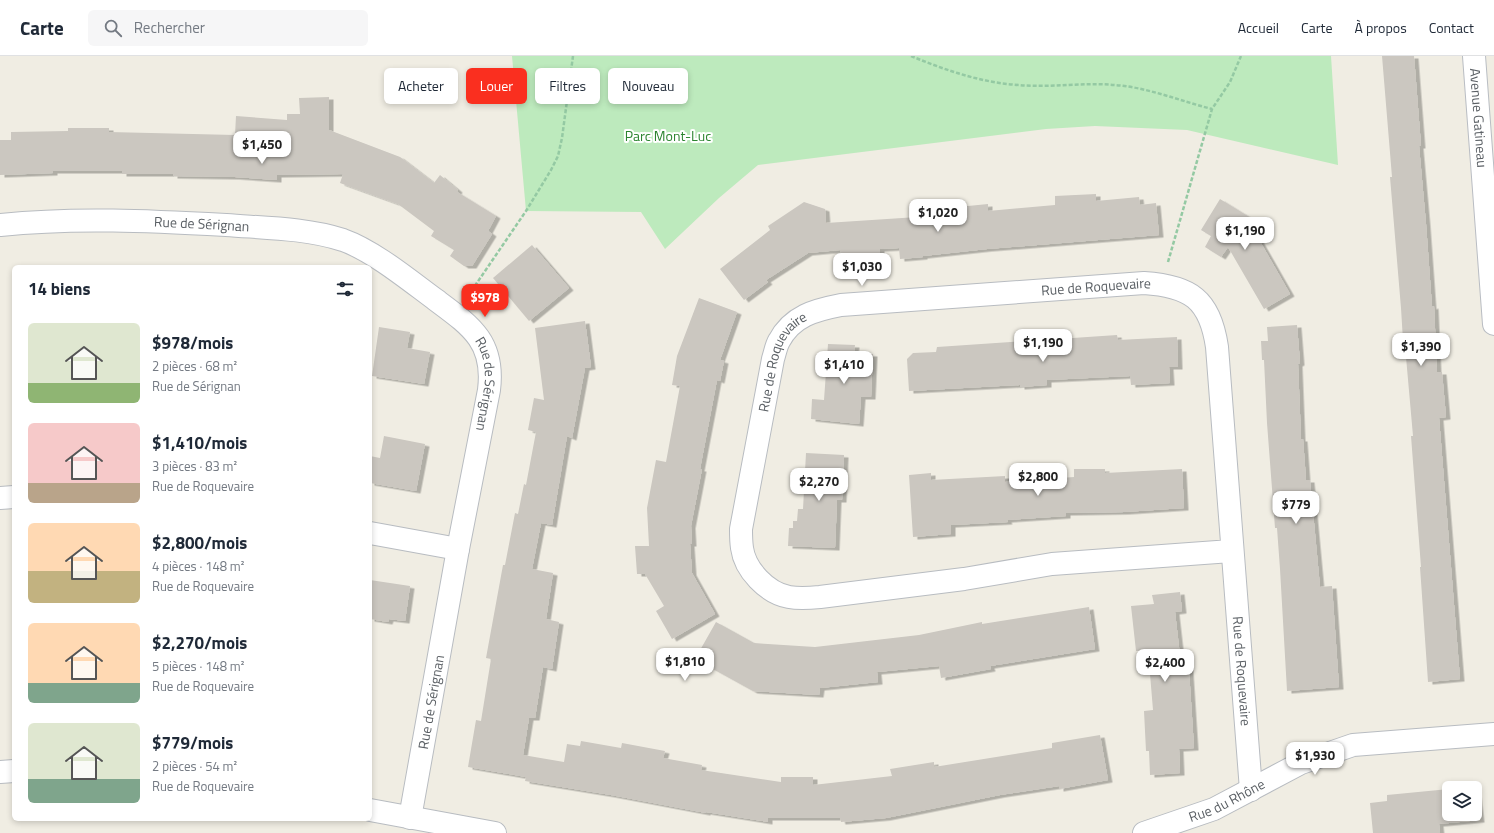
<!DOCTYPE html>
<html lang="fr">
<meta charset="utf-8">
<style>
:root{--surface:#fff;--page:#f6f6f7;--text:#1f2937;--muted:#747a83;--line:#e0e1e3;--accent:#fa2f1f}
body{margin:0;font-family:"Titillium Web",sans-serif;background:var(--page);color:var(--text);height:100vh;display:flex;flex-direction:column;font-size:15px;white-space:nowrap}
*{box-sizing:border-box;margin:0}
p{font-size:13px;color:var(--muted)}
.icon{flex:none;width:22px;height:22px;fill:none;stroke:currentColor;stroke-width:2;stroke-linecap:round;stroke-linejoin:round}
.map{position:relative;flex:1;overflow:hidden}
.details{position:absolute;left:12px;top:209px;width:360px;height:556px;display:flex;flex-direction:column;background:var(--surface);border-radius:6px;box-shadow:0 2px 6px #0003}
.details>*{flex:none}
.banner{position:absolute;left:384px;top:12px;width:380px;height:36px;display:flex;gap:8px}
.buttons{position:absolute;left:1442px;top:725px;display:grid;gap:8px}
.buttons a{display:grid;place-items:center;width:40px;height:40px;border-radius:6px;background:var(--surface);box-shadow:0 2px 6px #0003;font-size:20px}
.price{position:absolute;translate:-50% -34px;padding:0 9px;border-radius:8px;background:#fff;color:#222;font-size:13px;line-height:26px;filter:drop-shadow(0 1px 2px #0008)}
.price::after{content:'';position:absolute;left:50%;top:24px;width:12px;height:9px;margin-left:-6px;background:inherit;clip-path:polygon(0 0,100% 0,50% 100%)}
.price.on{background:var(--accent);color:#fff}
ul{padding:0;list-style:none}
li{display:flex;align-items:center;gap:12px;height:100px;padding:0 16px}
li span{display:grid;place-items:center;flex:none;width:112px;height:80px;border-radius:6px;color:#555}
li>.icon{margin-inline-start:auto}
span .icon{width:48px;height:48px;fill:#fffc;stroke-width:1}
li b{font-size:17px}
h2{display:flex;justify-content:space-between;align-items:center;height:48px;padding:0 16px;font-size:17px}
.pill{padding:0 14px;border-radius:6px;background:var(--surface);box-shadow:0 2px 6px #0003;font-size:14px;line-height:36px}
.pill.on{background:var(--accent);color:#fff}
header{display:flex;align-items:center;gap:24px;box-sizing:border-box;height:56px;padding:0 20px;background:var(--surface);border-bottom:1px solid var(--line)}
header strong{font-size:19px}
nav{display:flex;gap:22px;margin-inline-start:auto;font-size:14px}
.search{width:280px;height:36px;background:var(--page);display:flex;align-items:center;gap:10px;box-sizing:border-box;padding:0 14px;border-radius:6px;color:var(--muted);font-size:15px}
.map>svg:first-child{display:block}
.green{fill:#bdeabd}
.building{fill:#cbc7c0;filter:url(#shadow)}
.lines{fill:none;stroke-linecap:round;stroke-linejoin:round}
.street-casing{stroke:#b8bcc1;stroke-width:24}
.secondary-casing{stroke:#b9bdc3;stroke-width:24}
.path{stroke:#94c9a3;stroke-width:2.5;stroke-dasharray:4 2;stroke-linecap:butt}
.street{stroke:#fff;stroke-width:22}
.secondary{stroke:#fff;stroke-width:22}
.labels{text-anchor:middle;stroke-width:4;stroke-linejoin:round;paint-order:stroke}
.street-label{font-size:14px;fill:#5b6065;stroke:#fff}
.park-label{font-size:14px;fill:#2c8430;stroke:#fff}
</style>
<header>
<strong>Carte</strong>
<div class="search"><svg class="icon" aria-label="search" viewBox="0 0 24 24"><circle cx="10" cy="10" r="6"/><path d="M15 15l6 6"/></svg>Rechercher</div>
<nav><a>Accueil</a><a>Carte</a><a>À propos</a><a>Contact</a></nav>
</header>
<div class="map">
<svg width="1494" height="777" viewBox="0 0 1494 777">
<defs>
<filter id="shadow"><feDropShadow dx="4.5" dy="2.5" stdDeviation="0" flood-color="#0004"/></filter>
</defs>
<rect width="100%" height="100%" fill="#f0ede3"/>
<polygon class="green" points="512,0 1331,0 1338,109 1187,74 1095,70 1046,73 758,109 719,142 665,193 641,156 526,155"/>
<g class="building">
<polygon points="1382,0 1414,0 1421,90 1419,90 1426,168 1432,251 1434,250 1437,316 1442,316 1446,361 1439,362 1460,623 1428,626 1420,511 1421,511 1411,380 1413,380 1406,301 1404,301 1401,252 1390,121 1392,121"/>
<polygon points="329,41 329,74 400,101 434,127 440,119 458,134 457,136 496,160 488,175 492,178 472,210 464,210 450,200 454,194 431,180 434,175 398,148 340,127 343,118 277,119 277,124 235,121 173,120 173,118 122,118 122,115 53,115 53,117 0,119 0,84 11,84 11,76 68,75 68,72 109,72 109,76 235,79 236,60 287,64 287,58 300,58 299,42"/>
<polygon points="1096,138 1096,145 1139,141 1140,149 1156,147 1159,179 987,193 923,200 923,201 900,203 899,192 880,193 880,201 841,203 840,194 808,197 766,224 768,226 744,244 720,213 770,174 768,170 804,146 825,153 826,167 948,159 948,152 988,148 988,155 1055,149 1055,140"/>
<polygon points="1220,143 1259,167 1254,175 1290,238 1264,253 1228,191 1221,201 1205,191 1211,180 1201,174"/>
<polygon points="532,189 569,232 529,265 493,222"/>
<polygon points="699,242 737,256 720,304 724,305 720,325 717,324 700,413 702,413 691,470 692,488 690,488 692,517 715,558 672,583 656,555 664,550 645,518 637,518 635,490 649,490 647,452 656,404 666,406 680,330 672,329 677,300"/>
<polygon points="585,265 591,311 585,312 572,382 567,380 552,469 541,467 532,513 553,517 546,563 559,566 552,613 543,611 535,662 529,662 523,699 564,706 567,688 580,690 581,685 621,692 622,687 665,695 663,702 702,709 701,714 781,726 781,721 813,721 813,729 892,720 890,713 934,706 934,711 1052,692 1052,687 1100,679 1108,724 1059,733 1059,730 1000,739 886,762 841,766 840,762 768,762 768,766 706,756 706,757 611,739 525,725 526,721 468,711 476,664 481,665 491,603 486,602 503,509 505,509 515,457 518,458 524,428 526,429 536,376 528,374 534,342 544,344 535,272"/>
<polygon points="1297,269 1300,307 1298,308 1301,383 1303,383 1306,424 1310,424 1320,531 1332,530 1339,631 1287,635 1280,513 1277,472 1275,472 1267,367 1264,304 1262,304 1261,285 1268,285 1267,271"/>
<polygon points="379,271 410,276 407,292 430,296 424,328 372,320"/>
<polygon points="1117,279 1118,284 1177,281 1178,311 1169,311 1170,327 1131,329 1130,320 1047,324 1047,329 1020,331 1020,329 909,335 907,303 913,297 936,296 937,291"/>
<polygon points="828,288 855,289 854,297 873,298 871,341 861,341 859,368 811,363 812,343 824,344"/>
<polygon points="384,380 425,388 416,435 370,427 370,400 380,402"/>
<polygon points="806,397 844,399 842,444 837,444 835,492 788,490 789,472 793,472 793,465 797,465 798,453 803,453"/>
<polygon points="1074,413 1105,413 1105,417 1182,413 1184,452 1124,456 1066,457 1066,460 1007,464 1008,466 951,469 951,478 913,481 909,419 931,417 931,424 1005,420 1005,426 1074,421"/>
<polygon points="370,524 410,530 405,565 389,563 388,566 370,563"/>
<polygon points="1180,536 1182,555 1175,556 1180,600 1188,599 1194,692 1179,693 1180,717 1150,719 1149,695 1146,695 1144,655 1153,654 1148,594 1136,595 1131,550 1154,548 1152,539"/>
<polygon points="1089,551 1095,593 990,610 991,613 941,622 939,610 877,616 878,626 820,632 819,639 753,635 695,603 716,566 754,587 815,591 919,579 982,566 982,568"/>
<polygon points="1476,730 1480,764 1439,768 1440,777 1373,777 1370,747 1387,745 1387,739 1449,733 1449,758 1475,758 1475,732 1458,732"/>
</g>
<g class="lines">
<g class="street-casing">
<g id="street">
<path id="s1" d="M0 169C75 161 151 165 226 169 264 172 306 172 343 184 374 195 410 225 436 244 471 270 495 286 489 334L458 493 410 762"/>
<polyline points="0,442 14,441"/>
<polyline points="370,477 458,493"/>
<path id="s2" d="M1231 495 1052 508 964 523 820 541C810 542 800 543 789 541 767 537 745 514 742 492 741 485 741 479 741 473L773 303C775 297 776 290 779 285 792 260 815 254 841 249L1144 227C1190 230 1210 243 1217 291L1251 734"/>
<polyline points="0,716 14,715"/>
<polyline points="370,754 495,777"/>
<path id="s3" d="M1144 777 1214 753 1301 707 1353 689 1494 678"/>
</g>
</g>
<g class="secondary-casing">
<g id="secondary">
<path id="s4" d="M1474 0 1494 268"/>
</g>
</g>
<g class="path">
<path d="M911 0C945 14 982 27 1019 29 1051 32 1083 26 1114 29 1147 31 1180 45 1212 53"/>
<polyline points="1168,206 1212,53 1230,26 1241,0"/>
<polyline points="468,240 526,155 551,114 558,100 562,82 573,0"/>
</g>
<use href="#street" class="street"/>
<use href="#secondary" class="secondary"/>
</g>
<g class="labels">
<g class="street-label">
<text dy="5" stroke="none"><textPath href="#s4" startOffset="62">Avenue Gatineau</textPath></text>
<text dy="5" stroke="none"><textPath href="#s1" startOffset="202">Rue de Sérignan</textPath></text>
<text dy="5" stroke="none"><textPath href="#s2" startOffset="1058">Rue de Roquevaire</textPath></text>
<text dy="5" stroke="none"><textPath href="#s2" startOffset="710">Rue de Roquevaire</textPath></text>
<text dy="5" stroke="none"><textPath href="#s1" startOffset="561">Rue de Sérignan</textPath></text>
<text dy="5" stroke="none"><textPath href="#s2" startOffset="1540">Rue de Roquevaire</textPath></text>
<text transform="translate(431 646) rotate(-80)" y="5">Rue de Sérignan</text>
<text dy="5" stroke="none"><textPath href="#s3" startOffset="89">Rue du Rhône</textPath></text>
</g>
<g class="park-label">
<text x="668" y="85">Parc Mont-Luc</text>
</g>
</g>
</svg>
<div class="buttons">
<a><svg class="icon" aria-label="layers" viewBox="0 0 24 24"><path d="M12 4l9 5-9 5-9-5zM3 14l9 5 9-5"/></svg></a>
</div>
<b class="price" style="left:262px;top:109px">$1,450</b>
<b class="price" style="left:938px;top:177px">$1,020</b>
<b class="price" style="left:1245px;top:195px">$1,190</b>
<b class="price" style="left:862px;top:231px">$1,030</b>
<b class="price on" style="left:485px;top:262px">$978</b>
<b class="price" style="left:1043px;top:307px">$1,190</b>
<b class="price" style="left:1421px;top:311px">$1,390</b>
<b class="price" style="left:844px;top:329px">$1,410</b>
<b class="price" style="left:1038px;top:441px">$2,800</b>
<b class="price" style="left:819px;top:446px">$2,270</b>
<b class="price" style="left:1296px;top:469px">$779</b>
<b class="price" style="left:685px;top:626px">$1,810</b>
<b class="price" style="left:1165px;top:627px">$2,400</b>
<b class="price" style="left:1315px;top:720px">$1,930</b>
<div class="banner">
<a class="pill">Acheter</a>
<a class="pill on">Louer</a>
<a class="pill">Filtres</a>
<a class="pill">Nouveau</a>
</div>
<section class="details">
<h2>14 biens<svg class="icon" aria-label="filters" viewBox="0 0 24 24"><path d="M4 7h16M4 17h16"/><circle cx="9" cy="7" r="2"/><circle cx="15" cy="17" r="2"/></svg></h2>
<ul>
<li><span style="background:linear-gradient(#dfe7d0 75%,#8fb573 0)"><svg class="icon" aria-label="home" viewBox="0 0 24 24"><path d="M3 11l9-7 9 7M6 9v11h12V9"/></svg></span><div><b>$978/mois</b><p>2 pièces · 68 m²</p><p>Rue de Sérignan</p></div></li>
<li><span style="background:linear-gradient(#f6c9c9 75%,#b9a48a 0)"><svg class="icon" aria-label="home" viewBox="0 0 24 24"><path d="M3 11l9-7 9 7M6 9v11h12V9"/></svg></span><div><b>$1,410/mois</b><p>3 pièces · 83 m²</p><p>Rue de Roquevaire</p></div></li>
<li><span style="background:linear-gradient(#ffd9b3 60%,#c2b280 0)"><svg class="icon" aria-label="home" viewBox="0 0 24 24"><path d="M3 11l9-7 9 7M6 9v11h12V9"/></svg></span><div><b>$2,800/mois</b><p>4 pièces · 148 m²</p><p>Rue de Roquevaire</p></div></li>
<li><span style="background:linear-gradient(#ffd9b3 75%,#7fa58c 0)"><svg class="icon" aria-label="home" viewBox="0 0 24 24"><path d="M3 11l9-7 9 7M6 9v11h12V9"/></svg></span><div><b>$2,270/mois</b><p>5 pièces · 148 m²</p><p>Rue de Roquevaire</p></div></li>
<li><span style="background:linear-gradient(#dfe7d0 70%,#7fa58c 0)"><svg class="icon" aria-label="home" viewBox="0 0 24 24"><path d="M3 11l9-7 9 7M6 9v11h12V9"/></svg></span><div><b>$779/mois</b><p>2 pièces · 54 m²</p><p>Rue de Roquevaire</p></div></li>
</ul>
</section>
</div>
